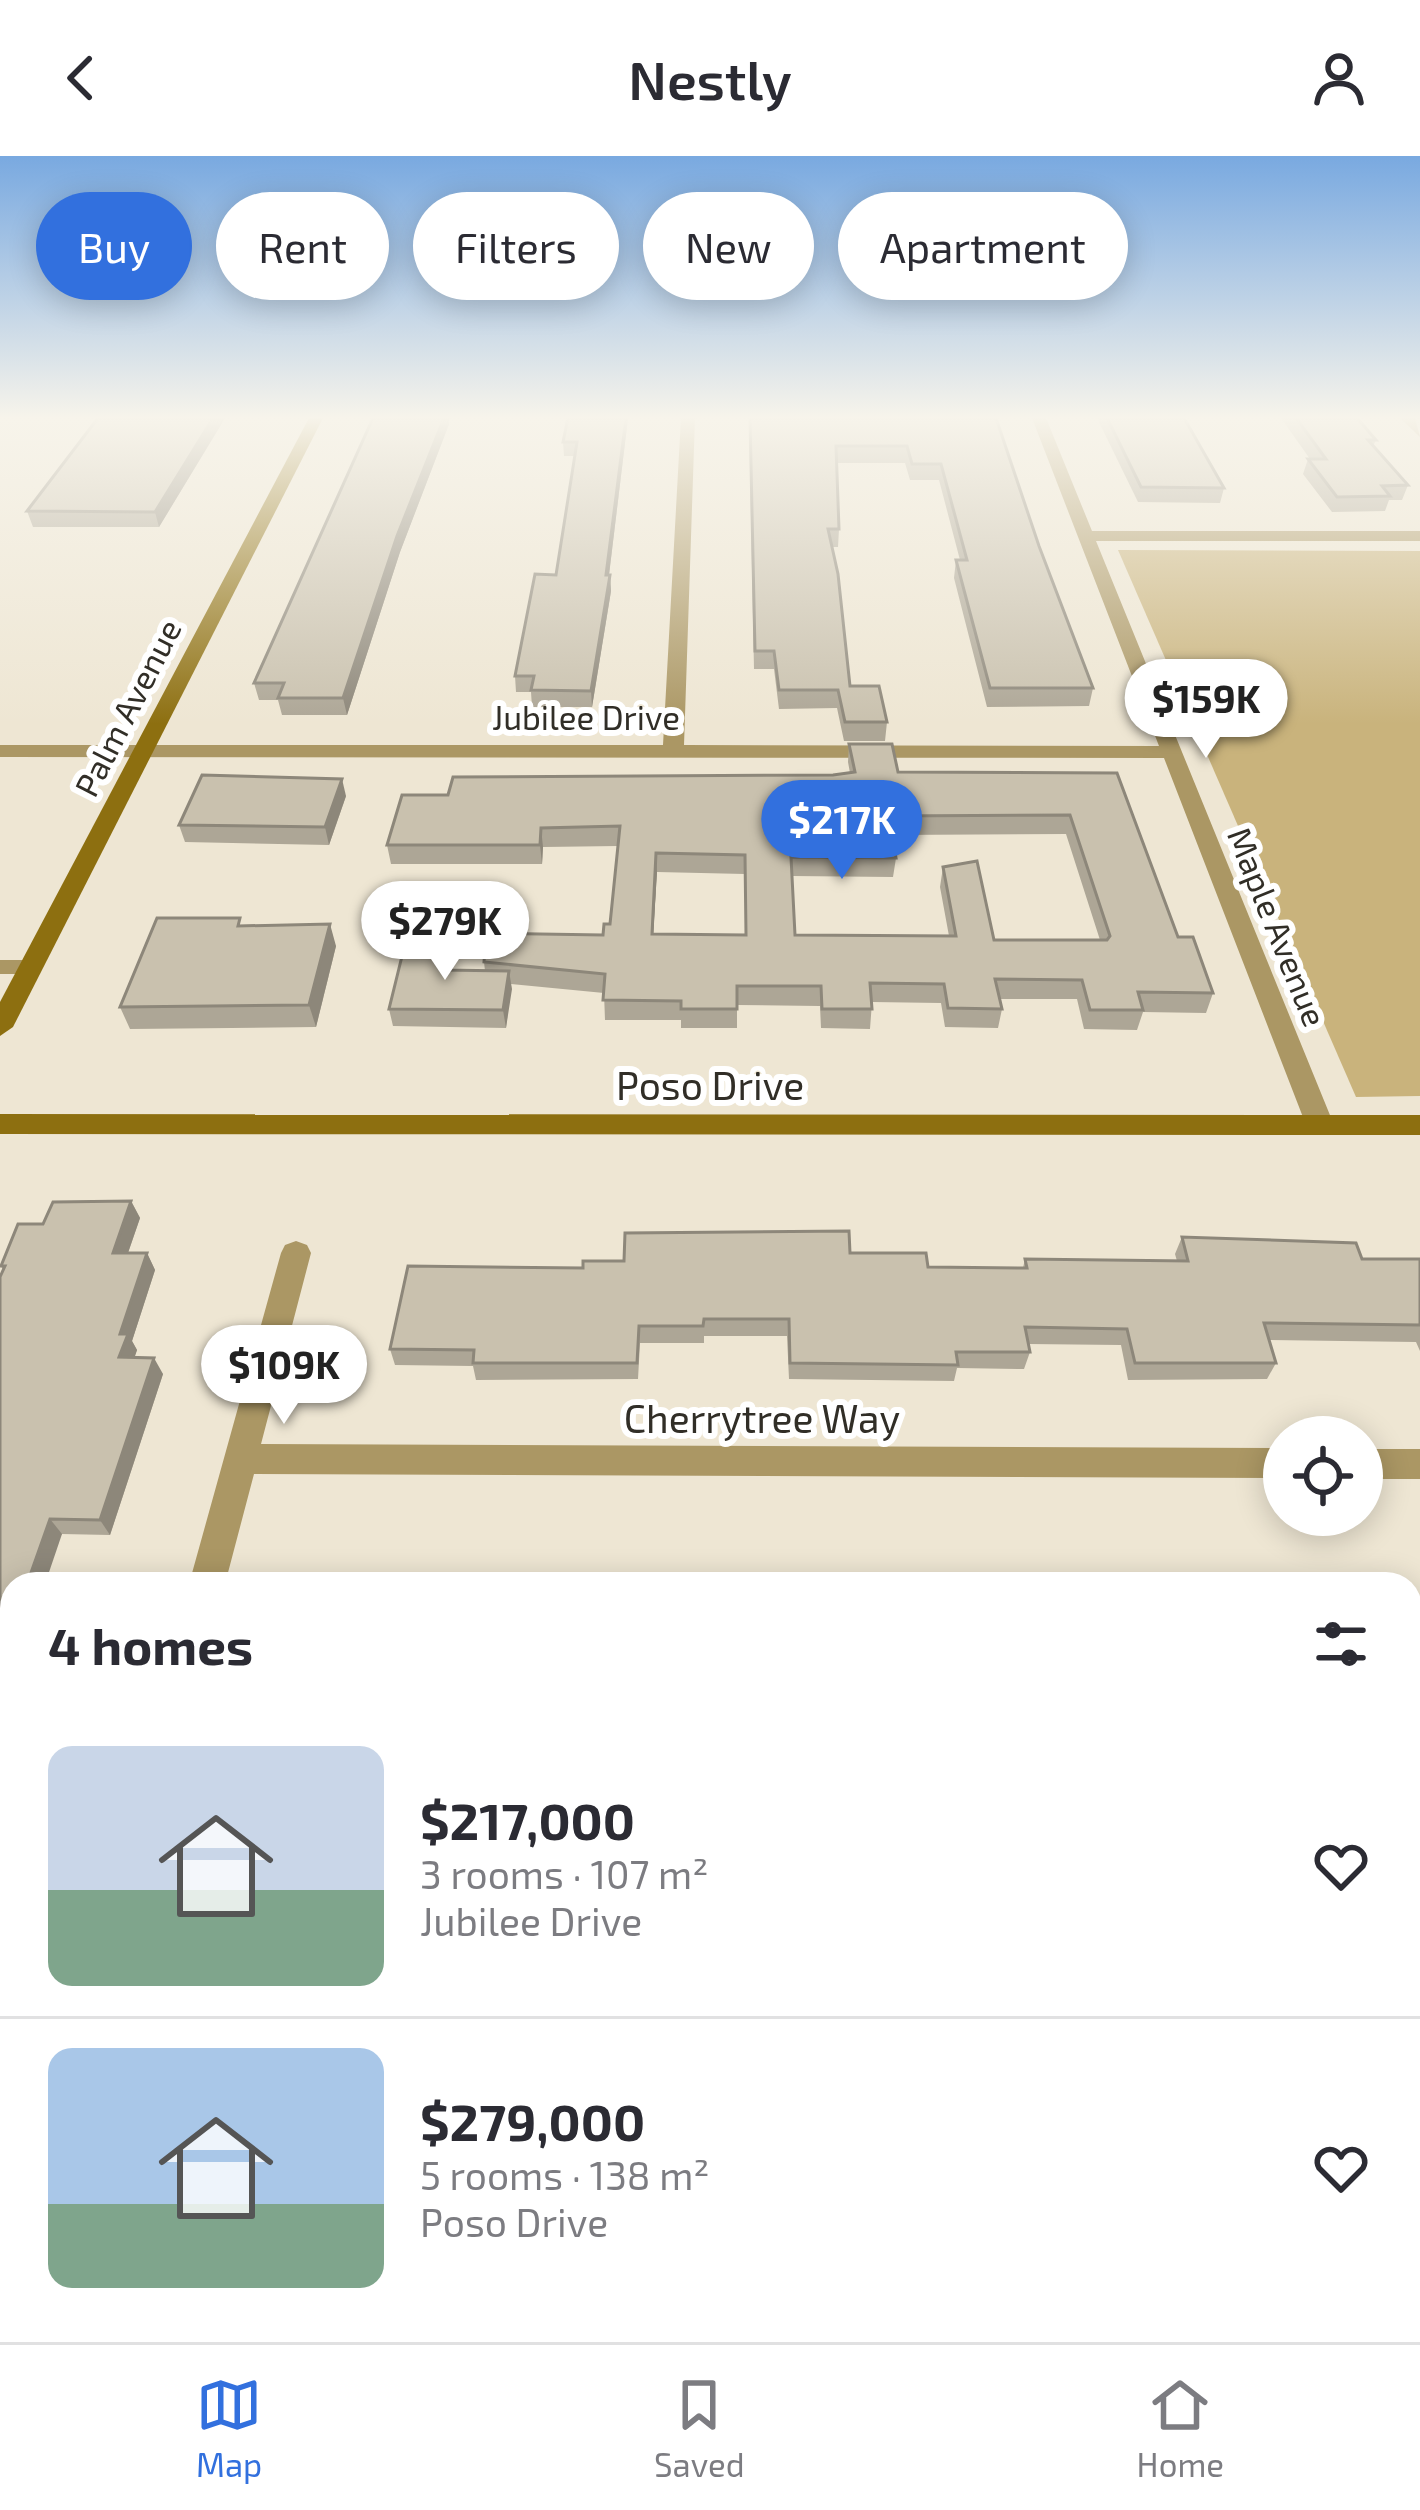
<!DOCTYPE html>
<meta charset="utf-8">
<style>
:root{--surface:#fff;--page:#f2f2f3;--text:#2b2b33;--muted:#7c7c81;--line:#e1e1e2;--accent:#3270de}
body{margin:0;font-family:"Exo 2",sans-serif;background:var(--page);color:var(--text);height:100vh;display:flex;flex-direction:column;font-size:45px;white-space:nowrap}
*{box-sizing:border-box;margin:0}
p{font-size:39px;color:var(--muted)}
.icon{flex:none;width:66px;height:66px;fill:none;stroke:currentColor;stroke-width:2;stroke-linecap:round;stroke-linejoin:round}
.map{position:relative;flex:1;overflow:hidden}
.sheet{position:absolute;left:0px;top:1416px;width:1422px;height:771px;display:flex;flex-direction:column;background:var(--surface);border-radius:36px 36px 0 0;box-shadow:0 6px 30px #0003}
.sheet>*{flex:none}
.top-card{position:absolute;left:36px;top:36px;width:1350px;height:108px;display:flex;gap:24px}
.controls{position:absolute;left:1263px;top:1260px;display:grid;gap:24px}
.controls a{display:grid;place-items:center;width:120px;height:120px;border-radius:50%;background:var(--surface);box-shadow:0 6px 30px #0003;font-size:60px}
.price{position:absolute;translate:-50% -102px;padding:0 27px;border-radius:42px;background:#fff;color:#222;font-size:39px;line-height:78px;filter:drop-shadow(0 3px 6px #0008)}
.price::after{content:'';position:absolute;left:50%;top:72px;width:36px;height:27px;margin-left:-18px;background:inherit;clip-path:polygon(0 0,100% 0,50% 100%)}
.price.active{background:var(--accent);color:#fff}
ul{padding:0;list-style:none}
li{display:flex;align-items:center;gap:36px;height:300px;padding:0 48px}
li+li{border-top:3px solid var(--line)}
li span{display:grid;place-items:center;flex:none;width:336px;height:240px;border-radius:24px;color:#555}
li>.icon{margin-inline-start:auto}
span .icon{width:144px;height:144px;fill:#fffc;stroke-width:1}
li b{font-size:51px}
h2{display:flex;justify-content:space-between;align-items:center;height:144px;padding:0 48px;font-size:51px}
.pill{padding:0 42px;border-radius:54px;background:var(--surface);box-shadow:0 6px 30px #0003;font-size:42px;line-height:108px}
.pill.active{background:var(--accent);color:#fff}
header{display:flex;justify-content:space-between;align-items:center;height:156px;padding:0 48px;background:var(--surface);font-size:54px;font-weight:600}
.dock{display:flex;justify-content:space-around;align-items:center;height:168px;border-top:3px solid var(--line);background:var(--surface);font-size:33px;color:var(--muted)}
.dock a{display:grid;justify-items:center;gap:6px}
.dock .active{color:var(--accent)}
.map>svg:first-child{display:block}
.green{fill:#c9b37c}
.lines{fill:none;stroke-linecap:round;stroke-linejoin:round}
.lane{fill:#ab9764;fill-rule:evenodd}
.street{fill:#ab9764;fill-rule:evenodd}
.secondary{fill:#8d6f10;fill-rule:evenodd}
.wall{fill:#ada696;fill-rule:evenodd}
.shaded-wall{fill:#8d877a}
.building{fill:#c9c1ae;stroke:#8d877a;stroke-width:3;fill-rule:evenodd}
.labels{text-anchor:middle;stroke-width:12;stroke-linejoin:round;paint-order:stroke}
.far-street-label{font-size:33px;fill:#312e27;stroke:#fff}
.street-label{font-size:39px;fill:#312e27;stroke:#fff}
</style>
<header><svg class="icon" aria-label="back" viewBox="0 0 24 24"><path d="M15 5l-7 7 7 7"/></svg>Nestly<svg class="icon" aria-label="person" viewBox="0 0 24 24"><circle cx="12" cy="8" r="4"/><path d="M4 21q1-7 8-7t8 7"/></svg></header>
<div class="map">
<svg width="1420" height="2186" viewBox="0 0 1420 2186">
<rect width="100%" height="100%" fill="#eee6d3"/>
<polygon class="green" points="1118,394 1420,395 1420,940 1356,941"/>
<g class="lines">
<polygon class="lane" points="0,804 31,804 42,811 31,818 0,818"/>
<g class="street">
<polygon points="681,262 695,262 684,589 1159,590 1032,262 1046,262 1092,375 1420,375 1420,385 1096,385 1334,969 1330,976 1310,976 1306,969 1164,602 0,601 0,589 663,589"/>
<polygon points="1400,262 1415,262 1420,281"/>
<polygon points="296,1085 307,1089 311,1097 261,1288 1284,1292 1284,1322 254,1318 225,1428 189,1428 281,1097 285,1089"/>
<rect x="1362" y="1293" width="58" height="30"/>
<polygon points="12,2150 12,2175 38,2175 35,2186 0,2186 0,2155"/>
</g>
<g class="secondary">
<polygon points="309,262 323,262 13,871 0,880 0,846"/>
<polygon points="0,958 1420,959 1420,979 0,978"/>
</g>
</g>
<g class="wall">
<polygon points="225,262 159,371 33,371 27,355"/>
<polygon points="373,262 449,262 449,268 400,396 347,559 282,559 278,544 259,544 254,527"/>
<polygon points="568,262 628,262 609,419 610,419 611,435 592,551 532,551 531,536 516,536 515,520 556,419 575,300 564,300 563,286"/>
<polygon points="749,262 996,262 1039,390 1093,532 1089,550 987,551 954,422 956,404 960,404 939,324 910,324 905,307 836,307 839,373 838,391 832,391 850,530 887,566 885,585 844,585 837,552 779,553 774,513 754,513"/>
<polygon points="1097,262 1184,262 1224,332 1220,347 1138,346"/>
<polygon points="1281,262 1357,262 1376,284 1373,290 1408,329 1402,344 1389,344 1385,355 1332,356 1303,318 1308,303 1310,303"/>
<path d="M849 588 898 616 1117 617 1178 781 1213 837 1206 857 1143 856 1137 874 1084 873 1077 843H1000L1002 853 998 872 945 871 941 847 872 846 870 873 821 872 820 850 737 849V872H681V864H605L604 837 511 828 506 872 393 870 389 853 452 806 451 814 485 815 484 806 603 779 610 768 618 690 543 691 542 708H391L387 689 448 639 833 619 850 617 848 606ZM1066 678 1100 784H994L943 711 940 731 949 780 795 779 792 720 893 721 896 702 892 679ZM657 716 745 718V779L653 778Z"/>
<polygon points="346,640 329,689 185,686 179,669"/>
<polygon points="243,770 336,790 316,871 130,873 120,851"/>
<polygon points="131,1045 140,1062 128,1097 147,1097 155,1114 132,1185 137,1194 134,1202 163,1218 110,1379 62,1378 12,1428 12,1680 0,1720 0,1121 3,1114 1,1110 43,1068"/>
<polygon points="1182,1081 1362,1103 1420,1103 1420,1195 1416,1186 1269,1184 1276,1207 1267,1223 1128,1224 1121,1189 1028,1188 1030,1196 1024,1213 957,1212 954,1225 789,1223 787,1180 704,1180 704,1187 640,1187 638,1223 476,1224 473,1210 395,1209 390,1193 583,1112 624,1105 850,1097 928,1111 1023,1112 1025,1103 1177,1105 1175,1098"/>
<polygon points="1412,1500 1420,1500 1420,1659 1410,1659 1410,1503"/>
</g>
<g class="shaded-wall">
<polygon points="213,262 225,262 159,371 155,356"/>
<polygon points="444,262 449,262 449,268 400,396 347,559 343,542 397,380"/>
<polygon points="626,262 628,262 607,435 606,419"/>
<polygon points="610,419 611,435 592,551 591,535"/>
<polygon points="342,623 346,640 329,689 325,671"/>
<polygon points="541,672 543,691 542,708 540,689"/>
<polygon points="656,697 657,716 652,798 652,778"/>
<polygon points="330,768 336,790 316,871 309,849"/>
<polygon points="449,789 452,806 447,832 444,814"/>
<polygon points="509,815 512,833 506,872 503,854"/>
<polygon points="131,1045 140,1062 122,1114 113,1097"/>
<polygon points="147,1097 155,1114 132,1185 137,1194 129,1218 119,1201 120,1178"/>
<polygon points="154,1202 163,1218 110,1379 100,1364"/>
<polygon points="50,1363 62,1378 45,1428 27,1428"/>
<polygon points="12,1471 12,1522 0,1525 0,1505"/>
<polygon points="12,1623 12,1680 0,1720 0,1662"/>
</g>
<g class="building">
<polygon points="98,262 213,262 155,356 27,355"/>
<polygon points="373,262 444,262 397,380 343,542 278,542 284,527 254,527"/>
<polygon points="568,262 626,262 606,419 610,419 591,535 531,534 534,520 515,520 535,418 556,419 577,286 563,286"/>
<polygon points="750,262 996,262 1039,390 1093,532 990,532 956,404 967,404 941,308 912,308 907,290 836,290 839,373 828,373 838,418 850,530 879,530 887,566 845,566 838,534 779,534 774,495 755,495"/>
<polygon points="1107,262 1184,262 1224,332 1141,331"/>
<polygon points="1296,262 1357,262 1376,284 1368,284 1408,329 1382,330 1390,340 1337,341 1308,303 1326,303"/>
<path d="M849 588H892L898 616 1117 617 1178 781H1193L1213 837 1138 836 1143 854H1090L1082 824 995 823 1002 853 948 852 944 828 870 827 872 853H822L821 830H737V853H681V845L603 844 605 818 484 806 486 777 603 779 604 768H610L620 670 541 672 540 689H387L402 639H448L453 621 833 619 855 616ZM1070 659 1110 780 1107 784H994L977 705 943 711 956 780 795 779 791 701 896 702 889 660ZM656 697 745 699 746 779 652 778Z"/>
<polygon points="202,619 342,623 325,671 179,669"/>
<polygon points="157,762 240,762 238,770 330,768 309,849 120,851"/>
<polygon points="405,788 449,789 444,814 509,815 503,854 389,853"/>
<polygon points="131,1045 113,1097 147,1097 120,1178 128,1178 119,1201 154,1202 100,1364 50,1363 27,1428 12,1428 12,1471 0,1505 0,1121 5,1110 1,1110 18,1068 43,1068 53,1046"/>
<polygon points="849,1075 850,1097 926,1097 928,1111 1027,1112 1025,1103 1188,1105 1182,1081 1356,1087 1362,1103 1420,1103 1420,1169 1264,1167 1276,1207 1135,1207 1127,1173 1025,1171 1030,1196 956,1196 958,1209 790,1207 789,1163 704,1163 703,1170 639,1170 637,1207 473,1207 474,1194 390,1193 408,1110 583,1112 583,1105 624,1105 625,1077"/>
<polygon points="1412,1500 1420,1500 1420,1647 1410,1647 1410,1514 1417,1514"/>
<polygon points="0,1520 12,1520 12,1623 0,1662"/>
<rect x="1410" y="1861" width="10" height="285"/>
</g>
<linearGradient id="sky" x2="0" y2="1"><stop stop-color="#79a9e0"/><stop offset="0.46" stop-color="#f7f4eb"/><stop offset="1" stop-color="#f7f4eb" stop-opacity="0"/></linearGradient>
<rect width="1420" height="568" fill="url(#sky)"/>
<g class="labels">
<g class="far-street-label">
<text transform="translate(128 552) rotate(-63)" y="12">Palm Avenue</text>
<text x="586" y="574">Jubilee Drive</text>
<text transform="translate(1277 771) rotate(68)" y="12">Maple Avenue</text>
</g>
<g class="street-label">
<text x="710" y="944">Poso Drive</text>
<text x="762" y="1277">Cherrytree Way</text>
</g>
</g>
</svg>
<div class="controls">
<a><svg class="icon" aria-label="locate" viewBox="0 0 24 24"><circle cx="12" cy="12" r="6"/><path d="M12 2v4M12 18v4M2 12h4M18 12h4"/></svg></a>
</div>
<b class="price" style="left:1206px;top:605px">$159K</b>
<b class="price active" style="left:842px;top:726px">$217K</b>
<b class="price" style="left:445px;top:827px">$279K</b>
<b class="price" style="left:284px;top:1271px">$109K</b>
<div class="top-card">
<a class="pill active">Buy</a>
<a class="pill">Rent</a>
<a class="pill">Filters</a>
<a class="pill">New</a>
<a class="pill">Apartment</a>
</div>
<section class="sheet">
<h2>4 homes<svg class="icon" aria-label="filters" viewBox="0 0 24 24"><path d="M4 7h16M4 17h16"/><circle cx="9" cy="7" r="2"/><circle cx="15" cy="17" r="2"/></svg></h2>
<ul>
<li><span style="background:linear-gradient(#c9d6e8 60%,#7fa58c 0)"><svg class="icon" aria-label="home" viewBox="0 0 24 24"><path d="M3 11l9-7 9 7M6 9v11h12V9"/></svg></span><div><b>$217,000</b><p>3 rooms · 107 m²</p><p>Jubilee Drive</p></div><svg class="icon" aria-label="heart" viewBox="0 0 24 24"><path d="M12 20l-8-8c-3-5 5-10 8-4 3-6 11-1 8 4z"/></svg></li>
<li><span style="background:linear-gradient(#a9c7e8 65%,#7fa58c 0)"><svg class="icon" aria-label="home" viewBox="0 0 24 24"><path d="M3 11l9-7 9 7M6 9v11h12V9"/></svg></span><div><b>$279,000</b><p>5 rooms · 138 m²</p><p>Poso Drive</p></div><svg class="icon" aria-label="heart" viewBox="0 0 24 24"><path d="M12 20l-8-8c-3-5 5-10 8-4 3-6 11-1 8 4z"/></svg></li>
</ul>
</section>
</div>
<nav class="dock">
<a class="active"><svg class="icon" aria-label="map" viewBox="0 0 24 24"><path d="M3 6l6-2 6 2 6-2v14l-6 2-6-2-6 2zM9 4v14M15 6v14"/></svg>Map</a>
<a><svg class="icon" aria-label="saved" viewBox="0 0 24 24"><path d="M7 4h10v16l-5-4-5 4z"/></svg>Saved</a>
<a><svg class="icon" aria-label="home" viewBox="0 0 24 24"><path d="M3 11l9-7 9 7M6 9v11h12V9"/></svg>Home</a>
</nav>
